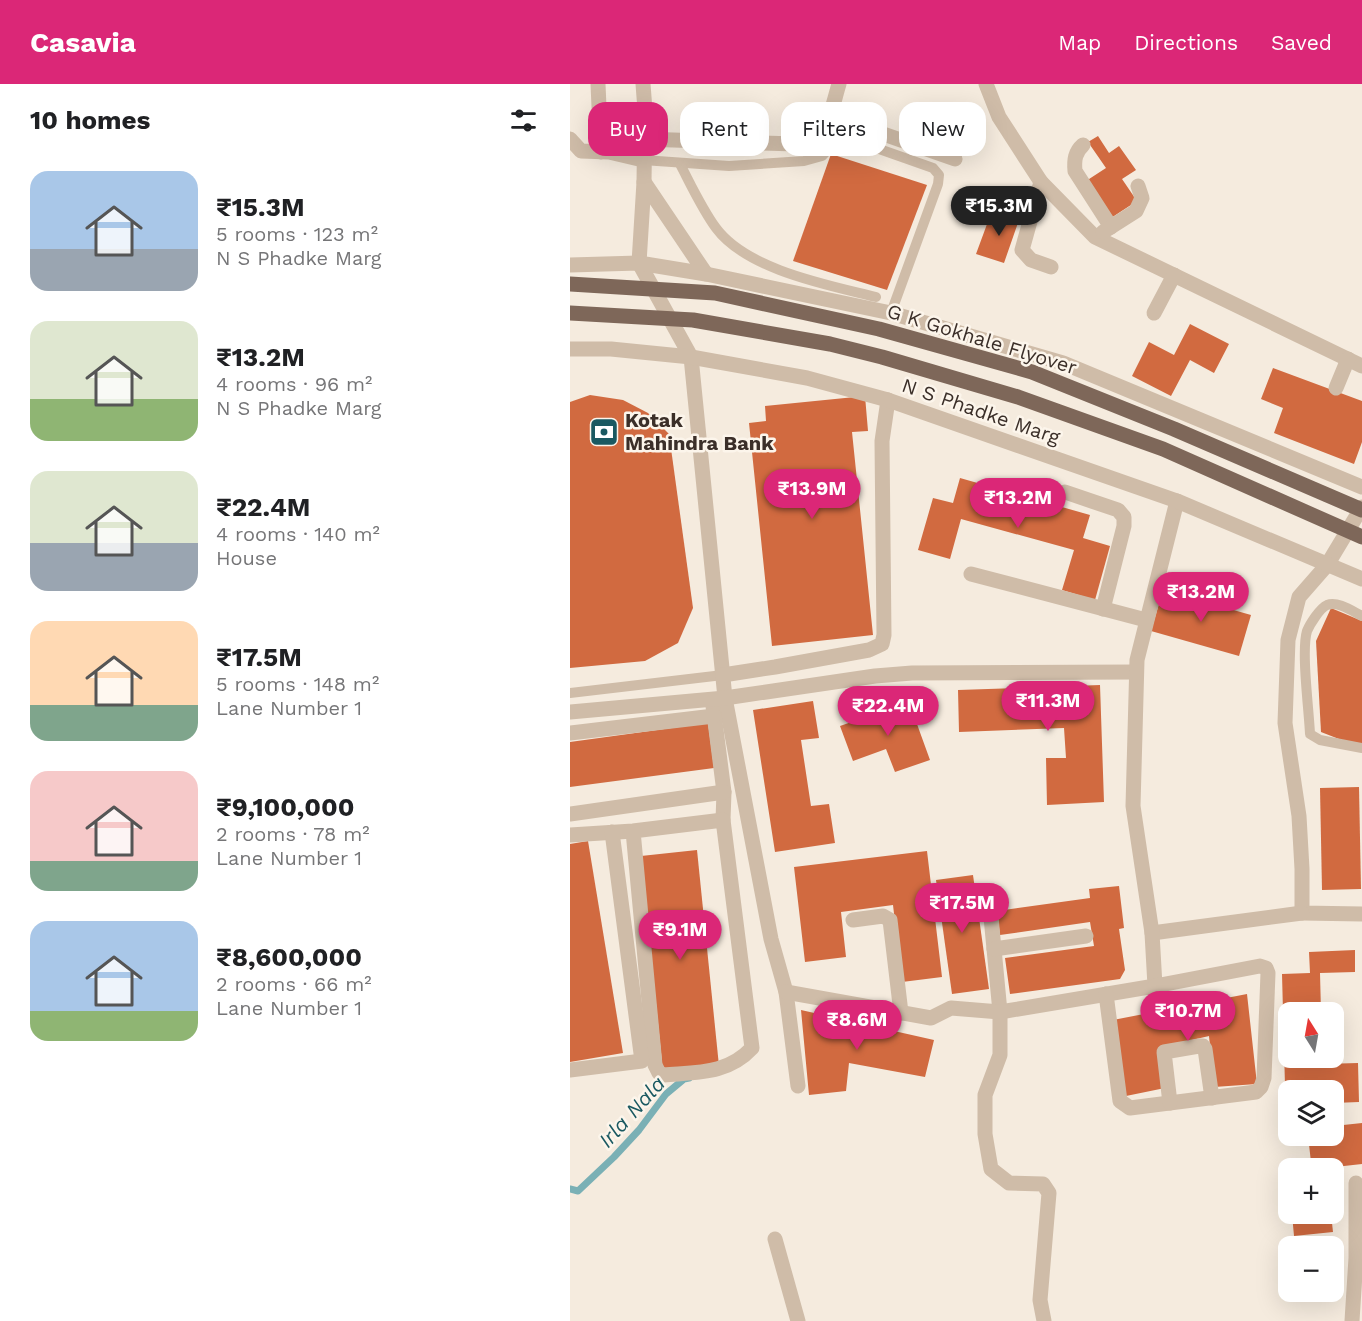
<!DOCTYPE html>
<meta charset="utf-8">
<style>
:root{--surface:#fff;--page:#f2f2f2;--text:#202124;--muted:#757577;--accent:#db2777}
body{margin:0;font-family:"Work Sans",sans-serif;background:var(--page);color:var(--text);height:100vh;display:flex;flex-direction:column;font-size:22px;white-space:nowrap}
*{box-sizing:border-box;margin:0}
p{font-size:20px;color:var(--muted)}
.icon{flex:none;width:33px;height:33px;fill:none;stroke:currentColor;stroke-width:2;stroke-linecap:round;stroke-linejoin:round}
.map{position:relative;flex:1;overflow:hidden}
.panel{display:flex;flex-direction:column;background:var(--surface);width:570px}
.panel>*{flex:none}
.banner{position:absolute;left:18px;top:18px;width:570px;height:54px;display:flex;gap:12px}
.needle{width:39px;rotate:349deg}
.buttons{position:absolute;left:708px;top:918px;display:grid;gap:12px}
.buttons a{display:grid;place-items:center;width:66px;height:66px;border-radius:12px;background:var(--surface);box-shadow:0 6px 24px #0002;font-size:30px}
.price{position:absolute;translate:-50% -51px;padding:0 14px;border-radius:21px;background:var(--accent);color:#fff;font-size:20px;line-height:39px;filter:drop-shadow(0 2px 3px #0008)}
.price::after{content:'';position:absolute;left:50%;top:36px;width:18px;height:14px;margin-left:-9px;background:inherit;clip-path:polygon(0 0,100% 0,50% 100%)}
.price.on{background:#222;color:#fff}
ul{padding:0;list-style:none}
li{display:flex;align-items:center;gap:18px;height:150px;padding:0 30px}
li span{display:grid;place-items:center;flex:none;width:168px;height:120px;border-radius:18px;color:#555}
li>.icon{margin-inline-start:auto}
span .icon{width:72px;height:72px;fill:#fffc;stroke-width:1}
li b{font-size:26px}
h2{display:flex;justify-content:space-between;align-items:center;height:72px;padding:0 30px;font-size:26px}
.tag{padding:0 21px;border-radius:18px;background:var(--surface);box-shadow:0 6px 24px #0002;font-size:21px;line-height:54px}
.tag.on{background:var(--accent);color:#fff}
header{display:flex;align-items:center;gap:36px;box-sizing:border-box;height:84px;padding:0 30px;background:var(--accent);color:#fff}
header strong{font-size:28px}
nav{display:flex;gap:33px;margin-inline-start:auto;font-size:21px}
main{display:flex;flex:1;min-height:0}
.map>svg:first-child{display:block}
.lines{fill:none;stroke-linecap:round;stroke-linejoin:round}
.stream{stroke:#7ab0b5;stroke-width:7}
.building{fill:#d16a40}
.service{stroke:#cfbca8;stroke-width:10}
.minor{stroke:#cfbca8;stroke-width:15}
.tertiary{stroke:#cfbca8;stroke-width:15}
.primary-bridge{stroke:#7e6759;stroke-width:15}
.labels{text-anchor:middle;stroke-width:5;stroke-linejoin:round;paint-order:stroke}
.street-label{font-size:20px;fill:#3b2f29;stroke:#fcf5eb}
.poi-label{font-size:20px;font-weight:bold;fill:#3b2f29;stroke:#fcf5eb;text-anchor:start}
.water-label{font-size:21px;font-style:italic;fill:#1a5961;stroke:#fcf5eb}
</style>
<header>
<strong>Casavia</strong>
<nav><a>Map</a><a>Directions</a><a>Saved</a></nav>
</header>
<main>
<section class="panel">
<h2>10 homes<svg class="icon" aria-label="filters" viewBox="0 0 24 24"><path d="M4 7h16M4 17h16"/><circle cx="9" cy="7" r="2"/><circle cx="15" cy="17" r="2"/></svg></h2>
<ul>
<li><span style="background:linear-gradient(#a9c7e8 65%,#9aa5b1 0)"><svg class="icon" aria-label="home" viewBox="0 0 24 24"><path d="M3 11l9-7 9 7M6 9v11h12V9"/></svg></span><div><b>₹15.3M</b><p>5 rooms · 123 m²</p><p>N S Phadke Marg</p></div></li>
<li><span style="background:linear-gradient(#dfe7d0 65%,#8fb573 0)"><svg class="icon" aria-label="home" viewBox="0 0 24 24"><path d="M3 11l9-7 9 7M6 9v11h12V9"/></svg></span><div><b>₹13.2M</b><p>4 rooms · 96 m²</p><p>N S Phadke Marg</p></div></li>
<li><span style="background:linear-gradient(#dfe7d0 60%,#9aa5b1 0)"><svg class="icon" aria-label="home" viewBox="0 0 24 24"><path d="M3 11l9-7 9 7M6 9v11h12V9"/></svg></span><div><b>₹22.4M</b><p>4 rooms · 140 m²</p><p>House</p></div></li>
<li><span style="background:linear-gradient(#ffd9b3 70%,#7fa58c 0)"><svg class="icon" aria-label="home" viewBox="0 0 24 24"><path d="M3 11l9-7 9 7M6 9v11h12V9"/></svg></span><div><b>₹17.5M</b><p>5 rooms · 148 m²</p><p>Lane Number 1</p></div></li>
<li><span style="background:linear-gradient(#f6c9c9 75%,#7fa58c 0)"><svg class="icon" aria-label="home" viewBox="0 0 24 24"><path d="M3 11l9-7 9 7M6 9v11h12V9"/></svg></span><div><b>₹9,100,000</b><p>2 rooms · 78 m²</p><p>Lane Number 1</p></div></li>
<li><span style="background:linear-gradient(#a9c7e8 75%,#8fb573 0)"><svg class="icon" aria-label="home" viewBox="0 0 24 24"><path d="M3 11l9-7 9 7M6 9v11h12V9"/></svg></span><div><b>₹8,600,000</b><p>2 rooms · 66 m²</p><p>Lane Number 1</p></div></li>
</ul>
</section>
<div class="map">
<svg width="792" height="1237" viewBox="0 0 792 1237">
<rect width="100%" height="100%" fill="#f5ebde"/>
<g class="lines">
<polyline class="stream" points="0,1105 8,1107 44,1073 69,1046 96,1010 114,995 119,994"/>
</g>
<g class="building">
<polygon points="528,52 539,69 549,62 566,86 552,95 567,117 541,134 516,97 536,84 518,58"/>
<polygon points="261,70 357,101 317,206 223,177"/>
<polygon points="437,125 451,130 434,179 406,170 420,132 433,136"/>
<polygon points="620,240 659,260 644,289 620,276 601,312 562,292 579,258 604,271"/>
<polygon points="703,284 792,317 792,358 784,380 704,349 713,324 691,315"/>
<polygon points="20,311 53,316 78,329 99,350 123,524 108,559 75,577 0,584 0,318"/>
<polygon points="295,312 298,347 282,348 303,551 202,562 179,339 196,337 195,322"/>
<polygon points="390,394 520,431 513,454 540,462 525,516 492,506 504,466 391,435 380,475 348,466 363,414 383,419"/>
<polygon points="593,506 681,531 669,572 581,547"/>
<polygon points="761,524 792,537 792,664 751,648 746,557"/>
<polygon points="530,601 534,718 477,721 476,674 496,674 494,644 389,648 388,606"/>
<polygon points="243,617 249,654 231,656 241,722 259,720 265,759 205,768 183,626"/>
<polygon points="339,618 360,676 325,688 316,665 283,677 270,642"/>
<polygon points="138,639 144,684 0,703 0,658"/>
<polygon points="789,703 791,805 752,806 750,704"/>
<polygon points="18,757 53,969 0,978 0,760"/>
<polygon points="127,766 149,982 93,988 71,772"/>
<polygon points="357,767 372,893 332,898 323,821 271,828 276,873 235,878 224,783"/>
<polygon points="403,791 419,905 382,910 366,796"/>
<polygon points="549,802 554,844 549,845 555,886 550,895 440,910 435,874 524,862 520,838 430,851 427,827 520,814 519,805"/>
<polygon points="785,866 785,888 750,889 751,928 718,928 718,974 753,974 753,980 788,979 789,1018 764,1019 764,1006 737,1006 737,1002 715,1002 712,890 740,889 739,868"/>
<polygon points="677,910 687,1000 644,1003 639,952 588,964 595,1004 556,1012 543,936"/>
<polygon points="231,926 364,956 355,993 279,979 276,1007 239,1011"/>
<polygon points="792,1039 792,1080 756,1084 717,1084 717,1081 741,1078 738,1052 764,1052 764,1042"/>
<polygon points="722,1130 761,1130 763,1148 724,1152"/>
</g>
<g class="lines">
<g class="service">
<polyline points="73,76 159,82 234,77 252,72 267,56 278,54 363,84 369,91 368,100 321,229"/>
<path d="M110 80C121 101 132 125 146 144 177 186 258 201 306 213"/>
<path d="M792 532C782 527 768 517 757 521 750 524 740 540 737 547 731 567 739 626 740 650L750 656 792 664"/>
<polyline points="0,609 153,591"/>
</g>
<g class="minor">
<polyline points="28,0 31,68"/>
<polyline points="416,0 429,33 471,98 525,153 792,282"/>
<polyline points="259,31 385,75"/>
<polyline points="0,55 11,67 39,68 73,76"/>
<path d="M73 55 226 60C260 53 260 29 269 0"/>
<path d="M513 61C505 68 504 76 505 87L541 143"/>
<polyline points="471,98 452,166 461,176 481,183"/>
<polyline points="533,148 566,127 572,114 568,102"/>
<polyline points="584,229 604,191"/>
<polyline points="121,273 155,614 201,855 216,908 228,1002"/>
<polyline points="766,304 778,275"/>
<polyline points="495,408 548,426 554,433 554,442 533,525"/>
<polyline points="792,423 757,481 729,513 718,556 715,639 729,732 732,785 732,829 792,830"/>
<polyline points="401,490 576,536"/>
<polyline points="153,591 205,583 299,566 312,560 314,551 312,357 318,316"/>
<polyline points="143,622 154,708 153,736"/>
<polyline points="0,628 155,614 305,592 342,589 566,588"/>
<polyline points="0,649 144,632"/>
<polyline points="0,730 154,708"/>
<path d="M0 751 63 747 153 736 182 964C158 990 128 988 94 991L89 989 85 981 63 747"/>
<polyline points="419,812 430,928 430,971 415,1011 415,1050 421,1085 439,1099 473,1100 479,1109 470,1216 474,1237"/>
<polyline points="283,836 313,832 320,836 331,929"/>
<polyline points="582,849 732,829"/>
<polyline points="424,865 516,852"/>
<polyline points="216,908 361,934 381,924 430,928 585,902 582,849 563,722 567,576 607,417"/>
<polyline points="536,910 550,1017 560,1024 686,1008 691,1003 694,994 698,889 696,884 690,882 585,902"/>
<polyline points="0,986 72,977 42,748"/>
<polyline points="600,1019 594,968 629,962 633,962 635,965 642,1014"/>
<polyline points="205,1155 228,1237"/>
<polyline points="782,1237 786,1174 786,1099"/>
</g>
<g class="tertiary">
<polyline points="73,0 75,26 74,98 69,179 121,273"/>
<polyline points="74,98 136,190"/>
<polyline points="0,181 69,179 136,190 321,229 493,279 792,403"/>
<polyline points="0,265 41,265 121,273 237,294 318,316 607,417 792,495"/>
</g>
<g class="primary-bridge">
<polyline points="0,200 145,209 309,245 462,288 604,345 792,426"/>
<polyline points="0,229 123,236 260,260 312,273 448,313 593,365 792,453"/>
</g>
</g>
<defs>
<g id="bank-square" transform="scale(1.5)"><rect x="-9" y="-9" width="18" height="18" rx="4" fill="#1a5961" stroke="#fcf5eb"/><path d="M-6-4H6V4H-6ZM0-2.3a2.3 2.3 0 1 0 0 4.6a2.3 2.3 0 1 0 0-4.6Z" fill="#fff"/></g>
</defs>
<g fill-rule="evenodd">
<use href="#bank-square" x="34" y="348"/>
</g>
<g class="labels">
<g class="street-label">
<text transform="translate(412 255) rotate(17)" y="7">G K Gokhale Flyover</text>
<text transform="translate(411 327) rotate(19)" y="7">N S Phadke Marg</text>
</g>
<g class="poi-label">
<text x="55" y="343">Kotak<tspan x="55" dy="23">Mahindra Bank</tspan></text>
</g>
<g class="water-label">
<text transform="translate(62 1028) rotate(-48)" y="7">Irla Nala</text>
</g>
</g>
</svg>
<div class="buttons">
<a><svg class="needle" viewBox="-14 -14 28 28"><path d="M0-13l5 13h-10z" fill="#e53935"/><path d="M0 13l5-13h-10z" fill="#757577"/></svg></a>
<a><svg class="icon" aria-label="layers" viewBox="0 0 24 24"><path d="M12 4l9 5-9 5-9-5zM3 14l9 5 9-5"/></svg></a>
<a>+</a>
<a>−</a>
</div>
<b class="price on" style="left:429px;top:153px">₹15.3M</b>
<b class="price" style="left:242px;top:436px">₹13.9M</b>
<b class="price" style="left:448px;top:445px">₹13.2M</b>
<b class="price" style="left:631px;top:539px">₹13.2M</b>
<b class="price" style="left:478px;top:648px">₹11.3M</b>
<b class="price" style="left:318px;top:653px">₹22.4M</b>
<b class="price" style="left:392px;top:850px">₹17.5M</b>
<b class="price" style="left:110px;top:877px">₹9.1M</b>
<b class="price" style="left:618px;top:958px">₹10.7M</b>
<b class="price" style="left:287px;top:967px">₹8.6M</b>
<div class="banner">
<a class="tag on">Buy</a>
<a class="tag">Rent</a>
<a class="tag">Filters</a>
<a class="tag">New</a>
</div>
</div>
</main>
